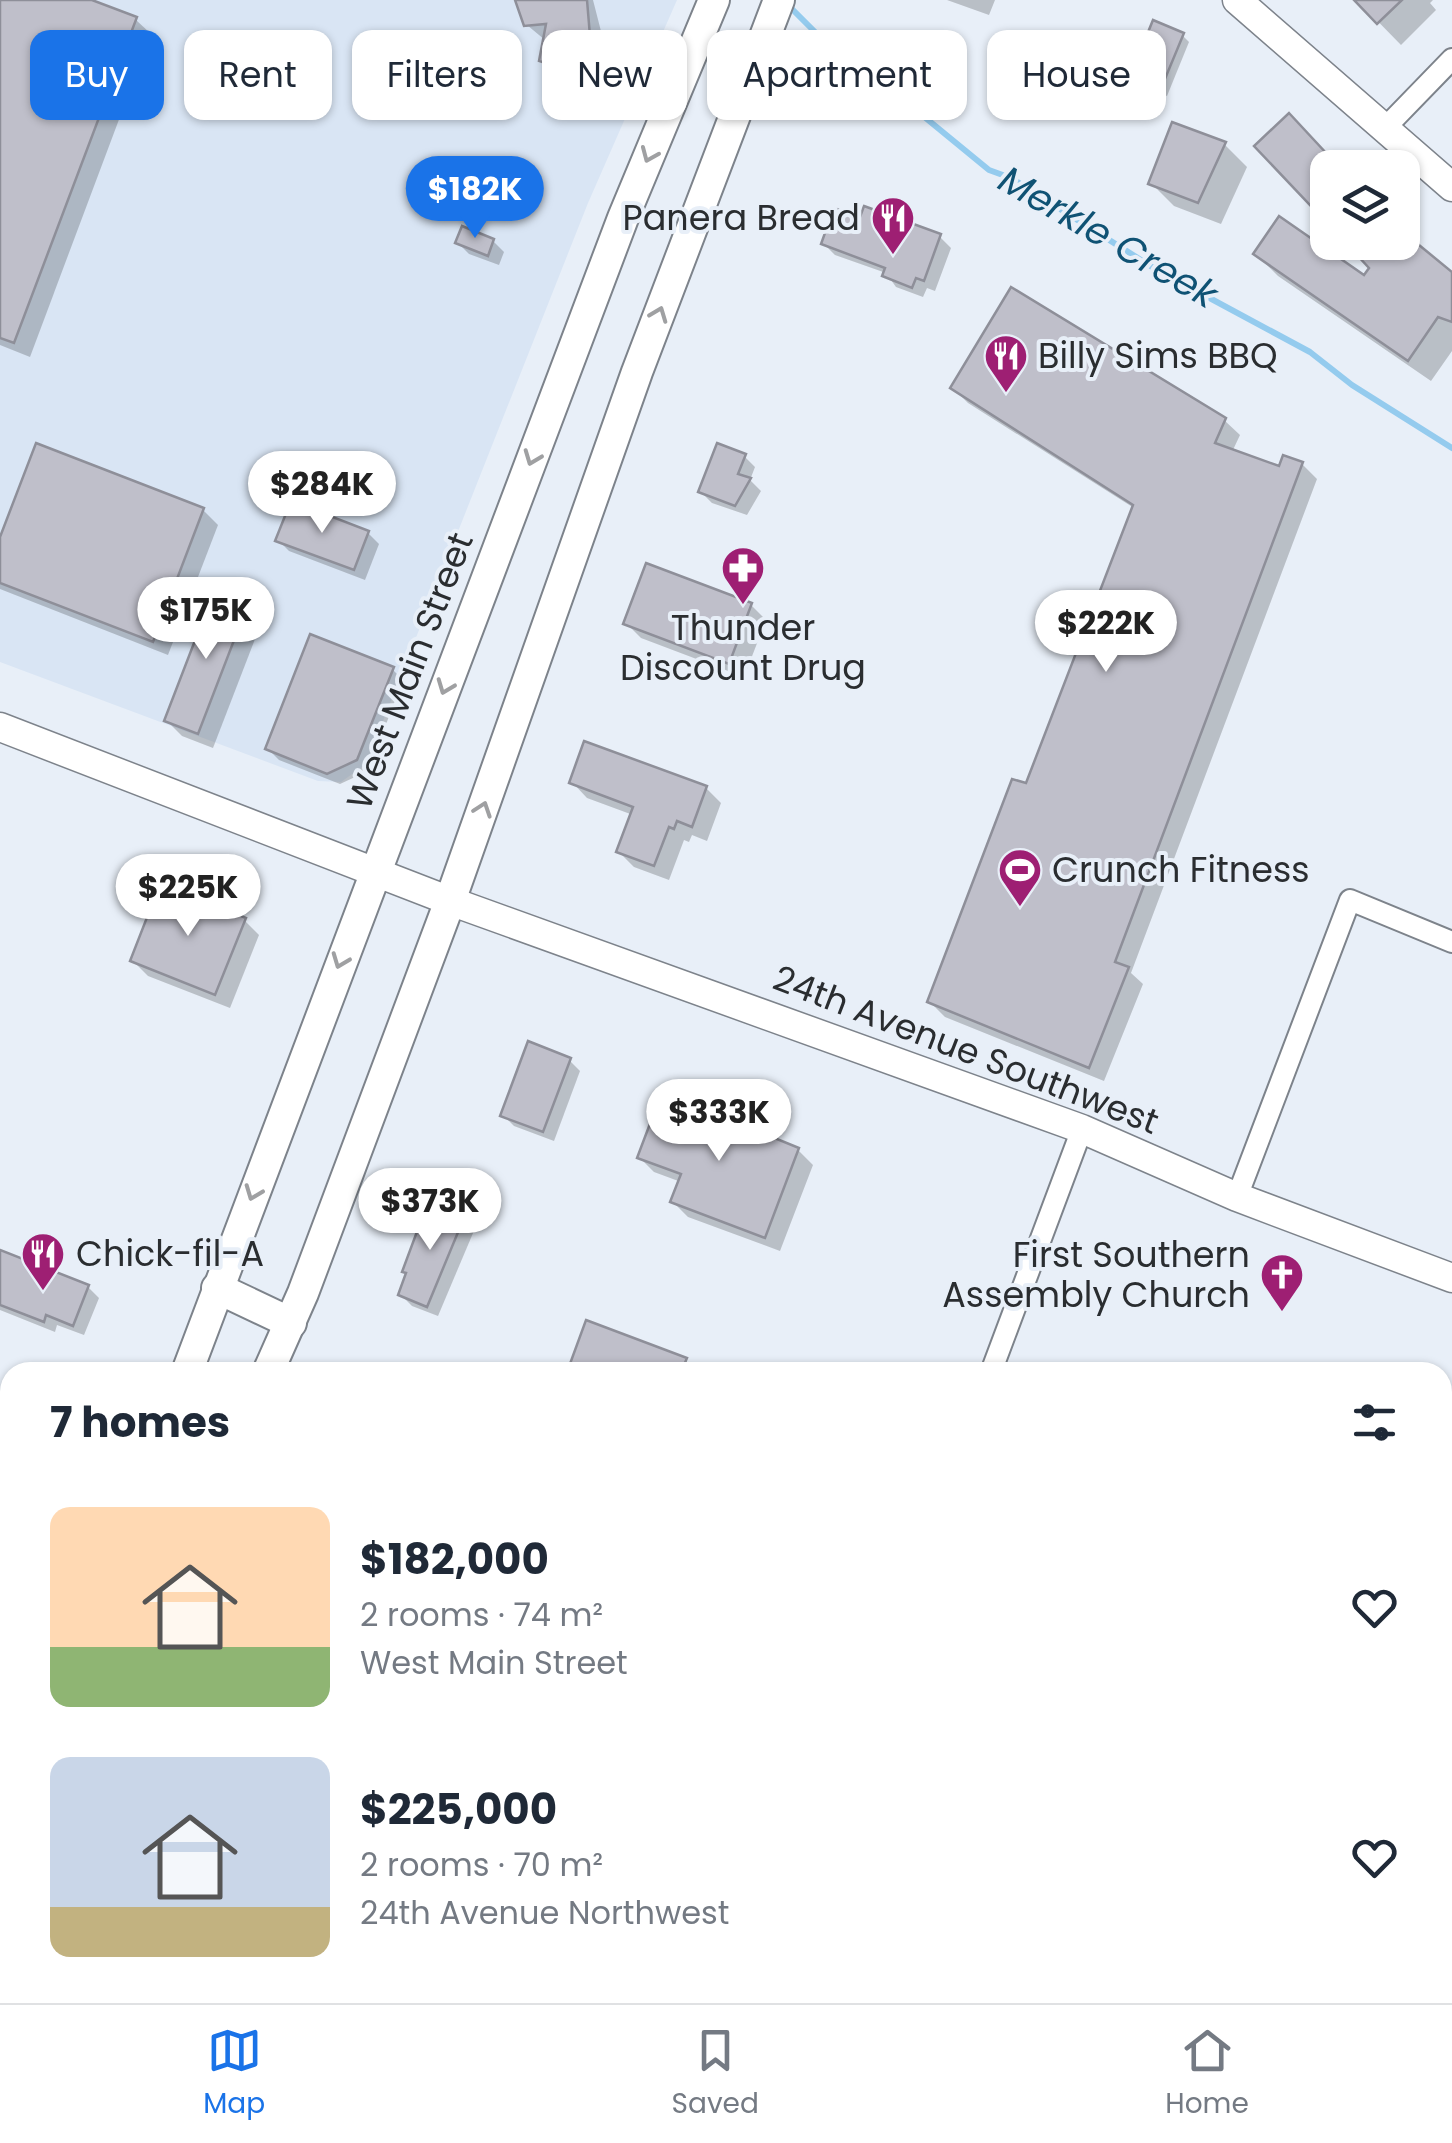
<!DOCTYPE html>
<meta charset="utf-8">
<style>
:root{--surface:#fff;--page:#f2f2f3;--text:#1f2937;--muted:#747a83;--line:#e0e1e3;--accent:#1a73e8}
body{margin:0;font-family:Poppins,sans-serif;background:var(--page);color:var(--text);height:100vh;display:flex;flex-direction:column;font-size:38px;white-space:nowrap}
*{box-sizing:border-box;margin:0}
p{font-size:32px;color:var(--muted)}
.icon{flex:none;width:55px;height:55px;fill:none;stroke:currentColor;stroke-width:2;stroke-linecap:round;stroke-linejoin:round}
.map{position:relative;flex:1;overflow:hidden}
.panel{position:absolute;left:0px;top:1362px;width:1452px;height:642px;display:flex;flex-direction:column;background:var(--surface);border-radius:30px 30px 0 0;box-shadow:0 2px 8px #0004}
.panel>*{flex:none}
.banner{position:absolute;left:30px;top:30px;width:1392px;height:90px;display:flex;gap:20px}
.fabs{position:absolute;left:1310px;top:150px;display:grid;gap:20px}
.fabs a{display:grid;place-items:center;width:110px;height:110px;border-radius:20px;background:var(--surface);box-shadow:0 2px 8px #0004;font-size:50px}
.price{position:absolute;translate:-50% -85px;padding:0 22px;border-radius:35px;background:#fff;color:#222;font-size:32px;line-height:65px;filter:drop-shadow(0 2px 5px #0008)}
.price::after{content:'';position:absolute;left:50%;top:60px;width:30px;height:22px;margin-left:-15px;background:inherit;clip-path:polygon(0 0,100% 0,50% 100%)}
.price.current{background:var(--accent);color:#fff}
ul{padding:0;list-style:none}
li{display:flex;align-items:center;gap:30px;height:250px;padding:0 50px}
li span{display:grid;place-items:center;flex:none;width:280px;height:200px;border-radius:20px;color:#555}
li>.icon{margin-inline-start:auto}
span .icon{width:120px;height:120px;fill:#fffc;stroke-width:1}
li b{font-size:42px}
h2{display:flex;justify-content:space-between;align-items:center;height:120px;padding:0 50px;font-size:42px}
.chip{padding:0 35px;border-radius:20px;background:var(--surface);box-shadow:0 2px 8px #0004;font-size:35px;line-height:90px}
.chip.current{background:var(--accent);color:#fff}
.menu{display:flex;justify-content:space-around;align-items:center;height:140px;border-top:2px solid var(--line);background:var(--surface);font-size:28px;color:var(--muted)}
.menu a{display:grid;justify-items:center;gap:5px}
.menu .current{color:var(--accent)}
.map>svg:first-child{display:block}
.built{fill:#d9e5f4}
.shadow{fill:#0003}
.lines{fill:none;stroke-linecap:round;stroke-linejoin:round}
.stream{stroke:#94cbee;stroke-width:6}
.building{fill:#bfbfca;stroke:#8e8f99;stroke-width:2.5}
.street-casing{stroke:#7d838b;stroke-width:24}
.secondary-casing{stroke:#7d838b;stroke-width:31}
.primary-casing{stroke:#7d838b;stroke-width:34}
.street{stroke:#fff;stroke-width:20}
.secondary{stroke:#fff;stroke-width:28}
.primary{stroke:#fff;stroke-width:30}
.oneway{stroke:#9fa0a2}
.labels{text-anchor:middle;stroke-width:8;stroke-linejoin:round;paint-order:stroke}
.poi-label{font-size:35px;fill:#2a2d30;stroke:#e8eff8;text-anchor:start}
.street-label{font-size:35px;fill:#2a2d30;stroke:#e8eff8}
.water-label{font-size:38px;font-style:italic;fill:#0f5274;stroke:#e8eff8}
</style>
<div class="map">
<svg width="1452" height="2003" viewBox="0 0 1452 2003">
<rect width="100%" height="100%" fill="#e8eff8"/>
<polygon class="built" points="0,0 677,0 588,203 366,764 341,782 318,781 0,662"/>
<g class="shadow">
<polygon points="0,0 85,0 135,19 151,34 30,357 0,345"/>
<polygon points="515,0 593,0 603,39 622,40 637,56 634,86 605,79 598,89 557,75 542,60 545,40 527,25"/>
<polygon points="947,0 995,0 989,15"/>
<polygon points="1357,0 1433,0 1430,3 1436,10 1401,45"/>
<polygon points="1182,35 1189,42 1167,96 1139,85 1132,78"/>
<polygon points="1225,145 1247,167 1221,224 1174,206 1151,183"/>
<polygon points="861,220 940,237 951,248 935,291 927,288 923,297 896,287 886,273 835,255 824,244"/>
<polygon points="1402,233 1452,275 1452,351 1431,381 1278,276 1256,254 1364,278 1402,242"/>
<polygon points="493,241 504,252 499,265 469,254 458,243"/>
<polygon points="953,388 1224,420 1240,435 1232,452 1281,469 1302,464 1317,479 1131,973 1143,984 1104,1081 945,1017 930,1002 1027,786 1134,508 968,403"/>
<polygon points="744,456 755,467 750,480 761,491 747,515 712,503 701,492"/>
<polygon points="203,510 218,525 168,655 0,589 0,544"/>
<polygon points="368,533 379,544 365,580 289,551 278,540"/>
<polygon points="751,605 766,620 744,677 641,638 626,623"/>
<polygon points="247,606 262,621 213,748 182,736 167,721"/>
<polygon points="392,669 403,680 368,771 340,784 279,760 268,749"/>
<polygon points="572,782 706,788 721,803 707,841 692,835 689,842 684,840 669,880 634,867 619,852 633,815 587,798"/>
<polygon points="244,920 259,935 230,1008 148,976 133,961"/>
<polygon points="569,1060 580,1071 554,1141 514,1126 503,1115"/>
<polygon points="798,1150 813,1165 780,1251 688,1217 673,1202 681,1182 654,1172 639,1157"/>
<polygon points="465,1215 476,1226 438,1316 412,1306 401,1295 438,1218"/>
<polygon points="0,1253 88,1287 99,1298 84,1335 57,1325 55,1332 0,1310"/>
<polygon points="588,1323 685,1360 698,1372 569,1372"/>
<polygon points="177,1995 229,1995 226,2003 174,2003"/>
</g>
<g class="lines">
<polyline class="stream" points="788,5 829,46 883,83 989,170 1011,178 1152,267 1310,352 1352,385 1452,448"/>
</g>
<g class="building">
<polygon points="0,0 92,0 137,17 14,343 0,338"/>
<polygon points="515,0 587,0 590,36 623,38 620,72 590,65 582,75 539,61 546,24 524,26"/>
<polygon points="1354,0 1402,0 1377,24"/>
<polygon points="1153,20 1184,33 1160,91 1129,79"/>
<polygon points="1289,113 1340,168 1328,168 1328,224 1254,146"/>
<polygon points="1172,122 1226,142 1198,203 1148,184"/>
<polygon points="864,206 941,234 924,281 916,278 912,288 882,276 885,268 821,244 834,208 860,217"/>
<polygon points="1279,216 1364,275 1369,268 1345,242 1402,242 1408,236 1452,272 1452,322 1438,317 1408,361 1253,254"/>
<polygon points="462,226 494,239 488,256 455,243"/>
<polygon points="1011,287 1226,418 1215,443 1279,466 1283,455 1303,462 1115,962 1129,967 1089,1068 927,1002 1012,779 1026,783 1133,505 950,388"/>
<polygon points="36,443 204,508 153,642 0,583 0,537"/>
<polygon points="717,443 746,454 738,474 751,478 735,506 698,492"/>
<polygon points="291,501 369,531 354,570 275,541"/>
<polygon points="646,563 752,603 729,664 623,624"/>
<polygon points="214,591 248,604 198,734 164,721"/>
<polygon points="310,634 394,667 357,760 327,774 265,749"/>
<polygon points="584,741 707,786 692,827 677,821 674,829 669,827 654,866 616,852 633,807 569,783"/>
<polygon points="160,884 246,918 215,995 130,961"/>
<polygon points="528,1041 571,1058 543,1132 500,1116"/>
<polygon points="662,1092 799,1148 765,1238 670,1202 681,1174 637,1158"/>
<polygon points="441,1204 466,1213 427,1307 398,1295 406,1273 402,1272 425,1210 437,1214"/>
<polygon points="0,1250 89,1285 73,1326 46,1315 44,1322 0,1305"/>
<polygon points="586,1320 687,1358 681,1372 567,1372"/>
</g>
<g class="lines">
<g class="street-casing">
<g id="street">
<polyline points="1387,126 1452,59"/>
<polyline points="1237,1197 1350,900 1452,942"/>
<polyline points="991,1372 1082,1129"/>
<polyline points="1442,1509 1452,1484"/>
<polyline points="272,1995 277,2003"/>
<polyline points="749,2003 752,1995"/>
<polyline points="1253,2003 1256,1995"/>
</g>
</g>
<g class="secondary-casing">
<g id="secondary">
<polyline points="1237,0 1452,187"/>
<polyline points="0,727 450,901 1082,1129 1237,1197 1452,1278"/>
</g>
</g>
<g class="primary-casing">
<g id="primary">
<polyline points="217,1288 291,1323"/>
<polyline points="187,1372 623,218 714,0"/>
<polyline points="268,1372 303,1293 450,901 637,372 779,0"/>
<polyline points="0,1875 10,1848"/>
<polyline points="22,2003 26,1995"/>
</g>
</g>
<use href="#street" class="street"/>
<use href="#secondary" class="secondary"/>
<use href="#primary" class="primary"/>
</g>
<defs><path id="oneway-chevron" d="M-2-3.5L2.5 0L-2 3.5" fill="none" stroke-width="1.6" stroke-linecap="round" stroke-linejoin="round" transform="scale(2.5)"/></defs>
<g class="oneway">
<use href="#oneway-chevron" transform="translate(649 155) rotate(113)"/>
<use href="#oneway-chevron" transform="translate(659 314) rotate(-69)"/>
<use href="#oneway-chevron" transform="translate(532 458) rotate(111)"/>
<use href="#oneway-chevron" transform="translate(445 687) rotate(111)"/>
<use href="#oneway-chevron" transform="translate(483 809) rotate(-71)"/>
<use href="#oneway-chevron" transform="translate(340 961) rotate(111)"/>
<use href="#oneway-chevron" transform="translate(253 1193) rotate(111)"/>
</g>
<defs>
<g id="restaurant-pin" transform="scale(2.25)"><path d="M0 17L-7.5 6A9.5 9.5 0 1 1 7.5 6Z" fill="#9e1f73" stroke="#e8eff8"/><path d="M-5-6h1v4h1v-4h1v4h1v-4h1v5L-1.5 .5V6h-2V.5L-5-1ZM5-6V6H3V1.5H1.5Q1.5-4 5-6Z" fill="#fff"/></g>
<g id="pharmacy-pin" transform="scale(2.25)"><path d="M0 17L-7.5 6A9.5 9.5 0 1 1 7.5 6Z" fill="#9e1f73" stroke="#e8eff8"/><path d="M-2-6h4v4h4v4h-4v4h-4v-4h-4v-4h4Z" fill="#fff"/></g>
<g id="stadium-pin" transform="scale(2.25)"><path d="M0 17L-7.5 6A9.5 9.5 0 1 1 7.5 6Z" fill="#9e1f73" stroke="#e8eff8"/><path d="M0-5a6.5 5 0 1 0 0 10a6.5 5 0 1 0 0-10ZM-3.5-1.8h7v3.6h-7Z" fill="#fff"/></g>
<g id="church-pin" transform="scale(2.25)"><path d="M0 17L-7.5 6A9.5 9.5 0 1 1 7.5 6Z" fill="#9e1f73" stroke="#e8eff8"/><path d="M-1.2-6h2.4v3.5h3.3v2.4h-3.3V6h-2.4V-.1h-3.3v-2.4h3.3Z" fill="#fff"/></g>
</defs>
<g fill-rule="evenodd">
<use href="#restaurant-pin" x="893" y="218"/>
<use href="#restaurant-pin" x="1006" y="356"/>
<use href="#pharmacy-pin" x="743" y="568"/>
<use href="#stadium-pin" x="1020" y="870"/>
<use href="#restaurant-pin" x="43" y="1254"/>
<use href="#church-pin" x="1282" y="1275"/>
</g>
<g class="labels">
<g class="poi-label">
<text x="860" y="230" text-anchor="end">Panera Bread</text>
<text x="1038" y="368">Billy Sims BBQ</text>
<text x="743" y="640" text-anchor="middle">Thunder<tspan x="743" dy="40">Discount Drug</tspan></text>
<text x="1052" y="882">Crunch Fitness</text>
<text x="76" y="1266">Chick-fil-A</text>
<text x="1250" y="1267" text-anchor="end">First Southern<tspan x="1250" dy="40">Assembly Church</tspan></text>
</g>
<g class="street-label">
<text transform="translate(410 671) rotate(-69)" y="12">West Main Street</text>
<text transform="translate(966 1050) rotate(21)" y="12">24th Avenue Southwest</text>
</g>
<g class="water-label">
<text transform="translate(1108 237) rotate(30)" y="13">Merkle Creek</text>
</g>
</g>
</svg>
<div class="fabs">
<a><svg class="icon" aria-label="layers" viewBox="0 0 24 24"><path d="M12 4l9 5-9 5-9-5zM3 14l9 5 9-5"/></svg></a>
</div>
<b class="price current" style="left:475px;top:241px">$182K</b>
<b class="price" style="left:322px;top:536px">$284K</b>
<b class="price" style="left:206px;top:662px">$175K</b>
<b class="price" style="left:1106px;top:675px">$222K</b>
<b class="price" style="left:188px;top:939px">$225K</b>
<b class="price" style="left:719px;top:1164px">$333K</b>
<b class="price" style="left:430px;top:1253px">$373K</b>
<div class="banner">
<a class="chip current">Buy</a>
<a class="chip">Rent</a>
<a class="chip">Filters</a>
<a class="chip">New</a>
<a class="chip">Apartment</a>
<a class="chip">House</a>
</div>
<section class="panel">
<h2>7 homes<svg class="icon" aria-label="filters" viewBox="0 0 24 24"><path d="M4 7h16M4 17h16"/><circle cx="9" cy="7" r="2"/><circle cx="15" cy="17" r="2"/></svg></h2>
<ul>
<li><span style="background:linear-gradient(#ffd9b3 70%,#8fb573 0)"><svg class="icon" aria-label="home" viewBox="0 0 24 24"><path d="M3 11l9-7 9 7M6 9v11h12V9"/></svg></span><div><b>$182,000</b><p>2 rooms · 74 m²</p><p>West Main Street</p></div><svg class="icon" aria-label="heart" viewBox="0 0 24 24"><path d="M12 20l-8-8c-3-5 5-10 8-4 3-6 11-1 8 4z"/></svg></li>
<li><span style="background:linear-gradient(#c9d6e8 75%,#c2b280 0)"><svg class="icon" aria-label="home" viewBox="0 0 24 24"><path d="M3 11l9-7 9 7M6 9v11h12V9"/></svg></span><div><b>$225,000</b><p>2 rooms · 70 m²</p><p>24th Avenue Northwest</p></div><svg class="icon" aria-label="heart" viewBox="0 0 24 24"><path d="M12 20l-8-8c-3-5 5-10 8-4 3-6 11-1 8 4z"/></svg></li>
</ul>
</section>
</div>
<nav class="menu">
<a class="current"><svg class="icon" aria-label="map" viewBox="0 0 24 24"><path d="M3 6l6-2 6 2 6-2v14l-6 2-6-2-6 2zM9 4v14M15 6v14"/></svg>Map</a>
<a><svg class="icon" aria-label="saved" viewBox="0 0 24 24"><path d="M7 4h10v16l-5-4-5 4z"/></svg>Saved</a>
<a><svg class="icon" aria-label="home" viewBox="0 0 24 24"><path d="M3 11l9-7 9 7M6 9v11h12V9"/></svg>Home</a>
</nav>
